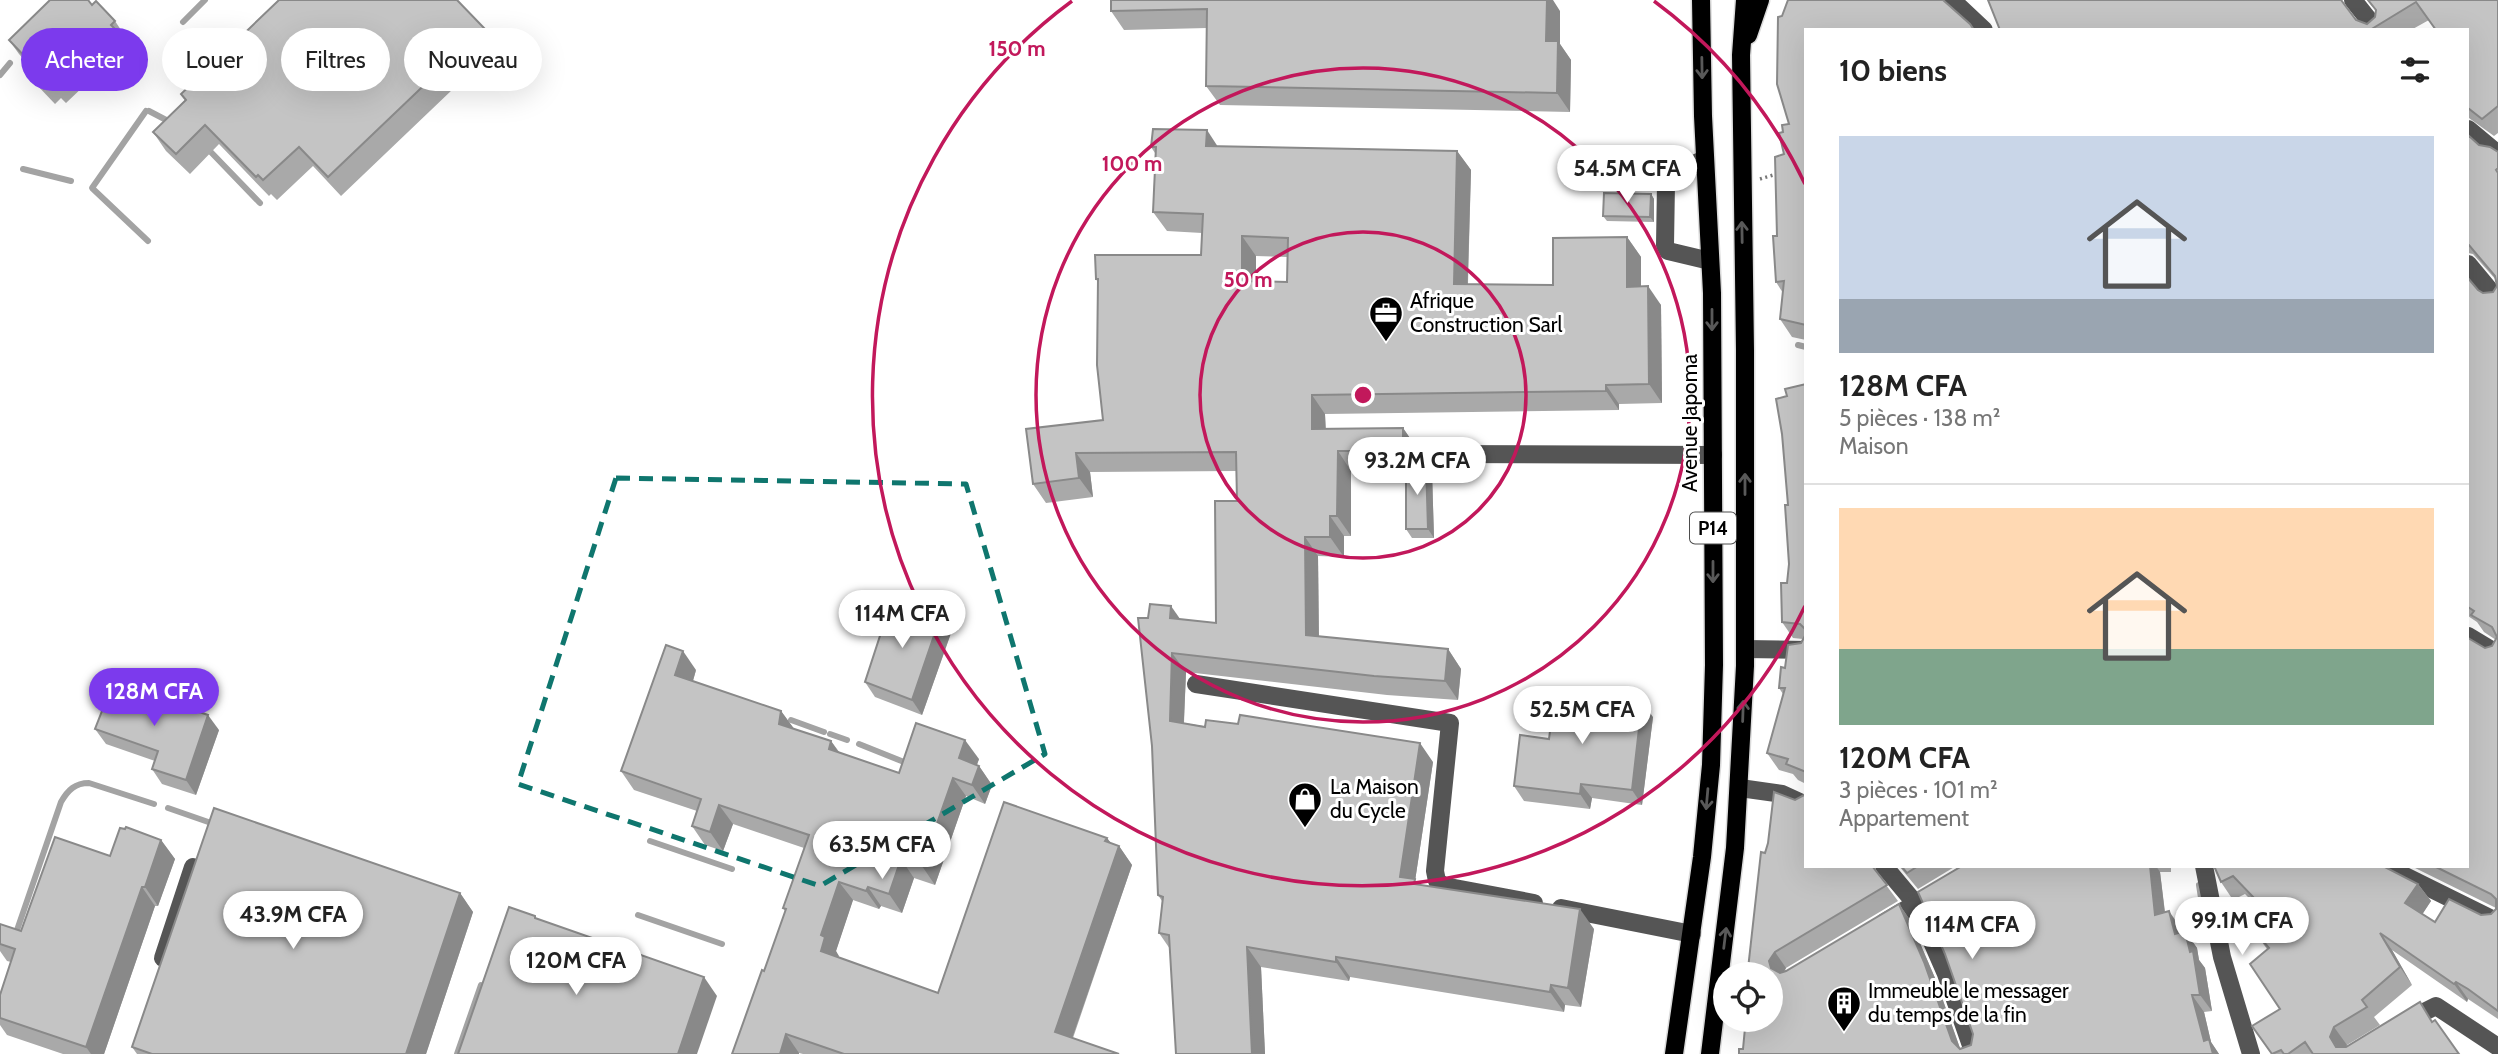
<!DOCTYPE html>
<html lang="fr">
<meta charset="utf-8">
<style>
:root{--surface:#fff;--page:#f2f2f2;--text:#222;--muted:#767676;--line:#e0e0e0;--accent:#7c3aed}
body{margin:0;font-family:Cabin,sans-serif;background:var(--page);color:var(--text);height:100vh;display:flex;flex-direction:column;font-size:26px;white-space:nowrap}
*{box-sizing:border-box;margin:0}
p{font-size:23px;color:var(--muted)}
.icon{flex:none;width:38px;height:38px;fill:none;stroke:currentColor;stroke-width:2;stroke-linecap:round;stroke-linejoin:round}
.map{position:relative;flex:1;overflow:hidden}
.details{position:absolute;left:1804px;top:28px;width:665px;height:840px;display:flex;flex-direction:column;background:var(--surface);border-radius:0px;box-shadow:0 7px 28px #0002}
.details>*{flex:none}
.banner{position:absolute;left:21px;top:28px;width:665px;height:63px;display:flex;gap:14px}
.fabs{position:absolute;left:1713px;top:962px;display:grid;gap:14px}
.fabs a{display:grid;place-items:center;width:70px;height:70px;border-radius:50%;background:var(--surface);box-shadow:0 7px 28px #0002;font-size:35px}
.price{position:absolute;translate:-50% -60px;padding:0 16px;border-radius:24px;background:#fff;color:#222;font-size:23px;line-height:46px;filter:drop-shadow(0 2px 4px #0008)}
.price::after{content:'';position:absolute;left:50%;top:42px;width:21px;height:16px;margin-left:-10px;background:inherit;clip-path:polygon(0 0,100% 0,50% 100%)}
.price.selected{background:var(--accent);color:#fff}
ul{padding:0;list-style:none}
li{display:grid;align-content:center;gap:14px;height:371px;padding:0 35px}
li+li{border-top:2px solid var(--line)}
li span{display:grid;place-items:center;height:217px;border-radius:0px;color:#555}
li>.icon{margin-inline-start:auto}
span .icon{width:126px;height:126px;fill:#fffc;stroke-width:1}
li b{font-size:30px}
h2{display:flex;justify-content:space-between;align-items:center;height:84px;padding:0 35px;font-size:30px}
.chip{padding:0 24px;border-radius:32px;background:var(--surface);box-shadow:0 7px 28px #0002;font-size:24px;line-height:63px}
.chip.selected{background:var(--accent);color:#fff}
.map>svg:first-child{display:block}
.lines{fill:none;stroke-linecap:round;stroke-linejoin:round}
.stream{stroke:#a3a3a3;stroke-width:6}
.major-casing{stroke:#dbdbdb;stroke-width:21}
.path{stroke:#777;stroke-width:3.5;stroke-dasharray:2 3.5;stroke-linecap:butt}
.minor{stroke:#555;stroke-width:18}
.major{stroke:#000;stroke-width:18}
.wall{fill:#a9a9a9;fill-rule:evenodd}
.shaded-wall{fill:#898989}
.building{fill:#c4c4c4;stroke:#898989;stroke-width:2;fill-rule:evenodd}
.oneway{stroke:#595959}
.marked{fill:none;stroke:#0f766e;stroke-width:5;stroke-dasharray:14 9;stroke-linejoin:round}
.ring{fill:none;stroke:#c2185b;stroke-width:3.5}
.labels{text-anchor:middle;stroke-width:6;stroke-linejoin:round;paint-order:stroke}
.shield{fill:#fff;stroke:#4c4c4c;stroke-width:2}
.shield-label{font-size:19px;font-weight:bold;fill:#000}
.poi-label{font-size:21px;fill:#000;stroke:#fff;text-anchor:start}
.street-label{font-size:21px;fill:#000;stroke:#fff}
.centre{fill:#c2185b;stroke:#fff;stroke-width:3.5}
.ring-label{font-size:21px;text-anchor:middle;font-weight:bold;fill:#c2185b;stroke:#fff;stroke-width:6;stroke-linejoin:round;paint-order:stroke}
</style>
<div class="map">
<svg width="2498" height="1054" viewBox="0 0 2498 1054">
<rect width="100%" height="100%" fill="#fff"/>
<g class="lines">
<g class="stream">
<polyline points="183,22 205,0"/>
<polyline points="0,75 10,63"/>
<polyline points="146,111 92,188 148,241"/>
<polyline points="149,111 170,122"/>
<polyline points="206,147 260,203"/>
<polyline points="23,169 71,181"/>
<polyline points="1798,345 1806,347"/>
<polyline points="791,720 824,732"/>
<polyline points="830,734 847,740"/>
<polyline points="859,744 909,764"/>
<polyline points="168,808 214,824"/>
<polyline points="650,841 732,869"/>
<polyline points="2199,885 2204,917 2210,936"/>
<polyline points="638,915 722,944"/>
<path d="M15 936 61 802C68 790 75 783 89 783L154 804"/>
<polyline points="457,1054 481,985"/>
</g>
<g class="major-casing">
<g id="major">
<polyline points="1748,35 1760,0"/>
<polyline points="1674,1054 1702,857 1711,765 1714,665 1712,293 1703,116 1701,0"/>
<polyline points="1710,1054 1735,848 1745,666 1745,350 1741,55 1745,0"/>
</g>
</g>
<polyline class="path" points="1760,179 1780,173"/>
<g class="minor">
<polyline points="1952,0 1984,30"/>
<polyline points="2353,0 2377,30"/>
<polyline points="2468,129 2498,154"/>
<polyline points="1705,159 1672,174 1666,183 1665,245 1668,251 1710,261"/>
<polyline points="2468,264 2498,300"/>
<polyline points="1431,454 1713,455"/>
<polyline points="2468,636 2498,654"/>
<polyline points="1745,649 1806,650"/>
<polyline points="1196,684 1450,723 1435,871 1437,881 1444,886 1534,903"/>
<polyline points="1740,788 1782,794 1806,805"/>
<polyline points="1884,866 1915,903 1946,974 1974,1054"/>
<polyline points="2204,866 2222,957 2251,1054"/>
<polyline points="2397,872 2498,922"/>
<polyline points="1561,908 1692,934"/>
<polyline points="1883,923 1979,866"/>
<polyline points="163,958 193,867"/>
<polyline points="2406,1021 2436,1006 2498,1047"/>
</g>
<use href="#major" class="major"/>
</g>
<g class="wall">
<polygon points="1111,0 1560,11 1560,44 1571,60 1570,112 1220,105 1206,86 1207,28 1124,30 1111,11"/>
<polygon points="1988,0 2342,0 2356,20 2367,24 2375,17 2376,11 2367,0 2498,0 2498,133 2494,136 2469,118 2468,119 2468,30 2429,20 2411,30 2000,30"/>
<polygon points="92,5 115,21 125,36 122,38 127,45 66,103 61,98 55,104 36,84 26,70 30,66 19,54 9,40"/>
<polygon points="484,28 497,47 341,196 313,166 277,200 271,194 269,196 219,144 190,174 166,151 153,132 185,100 181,94"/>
<polygon points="1806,30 1806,340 1792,337 1780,319 1783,293 1776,282 1777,236 1784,154 1783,132 1789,124"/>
<polygon points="2468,135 2479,145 2498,152 2498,1019 2468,999 2467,1002 2392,950 2412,985 2374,1017 2380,1025 2347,1045 2346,1047 2434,1021 2459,1054 2272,1054 2280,1009 2267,949 2250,926 2258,918 2251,908 2255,904 2245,894 2233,900 2221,882 2214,866 2387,866 2387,868 2418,884 2431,901 2422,914 2435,922 2491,914 2496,908 2411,866 2468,866 2485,648 2492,646 2496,640 2484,632 2477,622 2468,616 2468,278 2478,290 2483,293 2493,292 2497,286 2496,280 2473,254 2468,253"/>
<path d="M1218 146 1457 151 1471 170 1468 284 1553 285 1627 237 1641 257V287L1661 305 1662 403 1619 404V410L1325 414 1326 429 1403 428 1416 447 1417 463 1432 472 1434 538H1412L1406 529V470L1351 471V536H1344V557L1318 556 1319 636 1448 649 1461 669 1458 700 1387 695 1186 672 1184 723 1433 762 1415 881 1418 884 1594 929 1581 1007 1565 1005 1564 1012 1350 977 1349 981 1261 967 1265 1054H1176L1170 949 1159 933 1162 901 1158 895 1152 746 1180 619 1216 623 1237 501 1236 471 1090 472 1093 497 1046 503 1033 484 1103 420 1098 283 1096 279 1201 255 1202 233 1167 231 1153 212 1155 153 1151 147ZM1256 256 1288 257 1287 282 1256 281Z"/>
<polygon points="1651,194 1654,199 1654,222 1607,221 1603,216"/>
<polygon points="1806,384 1806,784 1798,780 1793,774 1779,770 1767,753 1783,694 1779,688 1785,668 1803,639 1793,638 1782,622 1787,583 1789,564 1787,396"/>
<polygon points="951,633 922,715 875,697 865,682"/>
<polygon points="696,670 693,681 781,711 794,729 831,741 840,753 899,773 979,759 977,765 979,766 992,785 985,804 966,796 935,885 914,878 902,913 881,906 879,909 853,900 836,951 838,957 938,993 1107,838 1111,843 1119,846 1132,865 1073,1038 1119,1054 803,1054 799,1053 799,1054 732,1054 764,971 785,911 783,908 804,848 733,824 723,851 705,845 692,826 697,811 634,790 621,771"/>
<polygon points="1653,717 1642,805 1592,798 1590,809 1524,801 1514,786 1549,739"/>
<polygon points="95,729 219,730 196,795 162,784 152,769 155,761 106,744"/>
<polygon points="1795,800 1806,866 1874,866 1874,869 1898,901 1786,968 1784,972 1899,904 1910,920 1935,978 1960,1048 1971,1045 1973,1034 1962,866 2171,866 2171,872 2160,872 2165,912 2180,927 2182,932 2185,931 2197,948 2199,960 2205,968 2212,1011 2204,1012 2211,1042 2219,1054 1739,1054 1743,1049 1753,1029 1771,975 1752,975 1748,969 1765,853"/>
<polygon points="161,840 175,859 158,906 155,906 104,1054 63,1054 7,1035 0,1025 0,995 11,962 7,961 0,951 0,924 21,931"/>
<polygon points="1899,866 1956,866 1918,889"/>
<polygon points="460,893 473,912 426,1054 137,1054 132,1047"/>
</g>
<g class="shaded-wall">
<polygon points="1547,0 1553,0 1560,11 1560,44 1571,60 1570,112 1557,93 1546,41"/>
<polygon points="1207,130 1220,150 1206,146"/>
<polygon points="1457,151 1471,170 1467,303 1454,284"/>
<polygon points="1651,194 1654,199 1654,222 1650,217"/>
<polygon points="1242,236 1256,256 1256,300 1242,281"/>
<polygon points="1627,237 1641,257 1641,307 1627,287"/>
<polygon points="1648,286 1661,305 1662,403 1649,384"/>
<polygon points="1606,385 1619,404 1619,410 1606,391"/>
<polygon points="1312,395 1325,414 1326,448 1312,429"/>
<polygon points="1403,428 1416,447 1417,470 1403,451"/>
<polygon points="1338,451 1351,471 1351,536 1337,516"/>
<polygon points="1076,453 1090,472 1093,497 1079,478"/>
<polygon points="1426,463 1432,472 1434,538 1428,529"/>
<polygon points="1330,516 1344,536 1344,557 1330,537"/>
<polygon points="1305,537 1318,556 1319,654 1306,635"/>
<polygon points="1171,606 1185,626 1170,618"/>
<polygon points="940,618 951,633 922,715 912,700"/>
<polygon points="1448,649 1461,669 1458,700 1445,681"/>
<polygon points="683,651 696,670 689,694 675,675"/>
<polygon points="1172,653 1186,672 1183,740 1170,721"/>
<polygon points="1642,702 1653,717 1642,805 1632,790"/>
<polygon points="781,711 795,730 779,724"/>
<polygon points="208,715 219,730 196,795 186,780"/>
<polygon points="965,740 979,759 972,777 959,758"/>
<polygon points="831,741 844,760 829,749"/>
<polygon points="1420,743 1433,762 1415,881 1428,899 1400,877"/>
<polygon points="979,766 992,785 985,804 972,785"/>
<polygon points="953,778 966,796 935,885 922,866"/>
<polygon points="1581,784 1592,798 1590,809 1580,794"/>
<polygon points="719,805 733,824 723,851 710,832"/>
<polygon points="1107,838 1117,852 1119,846 1132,865 1068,1050 1055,1032"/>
<polygon points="161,840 175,859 158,906 145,887"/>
<polygon points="901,859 914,878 902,913 889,894"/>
<polygon points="2150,866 2156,866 2160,872 2167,931 2155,915"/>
<polygon points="839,882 853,900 836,951 839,956 834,969 821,951 821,935"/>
<polygon points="2418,884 2431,901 2418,921 2405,903"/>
<polygon points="142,887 155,906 104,1054 91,1054 86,1047"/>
<polygon points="868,887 881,906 879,909 866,891"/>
<polygon points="460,893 473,912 426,1054 406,1054"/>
<polygon points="1899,904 1910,920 1935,978 1962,1054 1952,1041"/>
<polygon points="1580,909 1594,929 1581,1007 1568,988"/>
<polygon points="2169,911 2180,927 2187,951 2175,934"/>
<polygon points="2185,931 2197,948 2199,960 2205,968 2212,1011 2200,995"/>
<polygon points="2380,933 2392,950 2412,985 2400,967"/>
<polygon points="1247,947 1261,967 1265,1054 1252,1054"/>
<polygon points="1775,952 1786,968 1781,977 1771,968 1769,961"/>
<polygon points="1336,957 1350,977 1349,981 1336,962"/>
<polygon points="704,977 717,996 697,1054 678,1054"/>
<polygon points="2456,982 2468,999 2467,1002 2454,984"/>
<polygon points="1551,985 1565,1005 1564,1012 1550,992"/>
<polygon points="2192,995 2204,1012 2211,1042 2219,1054 2213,1054 2204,1041"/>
<polygon points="2334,1027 2347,1045 2342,1054 2330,1037"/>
<polygon points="786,1034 799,1053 799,1054 780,1054"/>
</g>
<g class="building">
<polygon points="50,0 88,0 92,5 96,1 115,21 111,25 117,31 56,89 51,84 44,89 26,70 32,64 9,40"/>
<polygon points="279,0 457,0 484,28 328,177 299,147 263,180 258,175 256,177 205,125 176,154 153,132 186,100 181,94"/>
<polygon points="1111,0 1547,0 1546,41 1558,41 1557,93 1206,86 1207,9 1111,11"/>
<polygon points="1788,0 1943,0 1970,24 1974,30 1806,30 1806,325 1780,319 1784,281 1776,282 1773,236 1777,236 1775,157 1784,154 1779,133 1783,132 1782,125 1789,124 1777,84 1778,17 1782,16"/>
<polygon points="1988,0 2341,0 2356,20 2367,24 2375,17 2376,10 2368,0 2498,0 2498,106 2482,119 2468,108 2468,30 2436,30 2416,2 2370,30 2000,30"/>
<path d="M1153 129 1207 130 1206 146 1457 151 1454 284 1553 285V238L1627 237V287L1648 286 1649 384 1606 385V391L1312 395V429L1403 428V451H1338L1337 516H1330V537H1305L1306 635 1448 649 1445 681 1374 676 1172 653 1170 721 1205 727 1206 720 1238 724 1240 715 1420 743 1400 877 1415 879 1414 884 1580 909 1568 988 1551 985 1550 992 1336 957V962L1247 947 1252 1054H1176L1169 935 1159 933 1163 897 1158 895 1152 746 1138 618H1148L1150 604 1171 606 1170 618 1216 623 1215 501H1237L1236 452 1076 453 1079 478 1033 484 1026 429 1103 420 1097 365 1098 279H1096L1095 255H1201L1203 214 1153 212 1156 147H1151ZM1242 236 1288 238 1287 282 1242 281Z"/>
<polygon points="2468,135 2479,145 2490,147 2498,152 2498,168 2496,170 2498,173 2498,1011 2468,989 2456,982 2454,984 2380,933 2400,967 2362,1000 2367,1007 2334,1027 2330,1037 2336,1047 2346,1047 2420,1002 2432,1022 2435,1020 2459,1054 2313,1054 2305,1042 2288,1054 2284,1054 2281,1050 2272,1054 2252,1026 2280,1009 2250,964 2269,948 2250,926 2260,917 2251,908 2257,901 2233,876 2221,882 2214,866 2383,866 2418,884 2405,903 2435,922 2449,899 2481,915 2491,914 2496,909 2496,899 2491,894 2434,866 2468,866 2468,638 2485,648 2492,646 2497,637 2492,627 2471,615 2474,611 2468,607 2468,278 2478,290 2483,293 2493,292 2497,286 2495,276 2468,244"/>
<polygon points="1604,193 1651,194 1650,217 1603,216"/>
<polygon points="1806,384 1806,772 1786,764 1788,759 1767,753 1785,688 1779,688 1781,667 1785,668 1788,645 1801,643 1806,634 1805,629 1800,624 1782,622 1781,583 1787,583 1789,564 1785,505 1788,505 1782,434 1776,399 1787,396 1785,389"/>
<polygon points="1406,463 1426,463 1428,529 1406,529"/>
<polygon points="891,602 940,618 912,700 865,682"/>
<polygon points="666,645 683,651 675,675 781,711 779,724 831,741 829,749 899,773 916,723 965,740 959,758 979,766 972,785 953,778 922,866 901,859 889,894 868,887 866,891 839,882 821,935 825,937 821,951 938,993 1004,802 1107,838 1105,841 1119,846 1055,1032 1119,1054 844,1054 786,1034 780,1054 732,1054 762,970 764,971 786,909 783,908 809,835 719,805 710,832 692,826 701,799 621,771"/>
<polygon points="113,683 208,715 186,780 152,769 158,751 95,729"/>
<polygon points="1555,691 1642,702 1632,790 1581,784 1580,794 1514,786 1520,735 1549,739"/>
<polygon points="1774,792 1795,800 1806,794 1806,866 1872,866 1887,885 1775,952 1769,961 1771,968 1780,973 1786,971 1899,904 1924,962 1952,1041 1960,1049 1971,1045 1973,1034 1945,954 1918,892 1962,866 2150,866 2155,915 2169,911 2175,934 2185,931 2190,952 2193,951 2200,995 2192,995 2204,1041 2209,1039 2213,1054 1739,1054 1739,1049 1743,1049 1745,1028 1753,1029 1755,1020 1771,1020 1771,975 1763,975 1763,972 1748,969 1761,852 1765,853 1768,843"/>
<polygon points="214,808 460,893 406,1054 152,1054 132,1047"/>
<polygon points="126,827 161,840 145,887 142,887 86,1047 0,1018 0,995 15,949 0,944 0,924 21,931 55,837 110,856 120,828 125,829"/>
<polygon points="1901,866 1918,866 1907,873"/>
<polygon points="509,907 535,916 535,918 704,977 678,1054 458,1054"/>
</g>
<defs><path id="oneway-shaft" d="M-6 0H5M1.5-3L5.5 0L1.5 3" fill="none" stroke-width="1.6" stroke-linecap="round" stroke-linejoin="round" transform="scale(1.75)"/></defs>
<g class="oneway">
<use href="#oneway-shaft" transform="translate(1702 68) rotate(89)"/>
<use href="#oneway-shaft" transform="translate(1742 232) rotate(-91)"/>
<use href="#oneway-shaft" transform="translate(1712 320) rotate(90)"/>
<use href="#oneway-shaft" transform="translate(1745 484) rotate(-90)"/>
<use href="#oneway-shaft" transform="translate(1713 572) rotate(90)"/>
<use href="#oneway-shaft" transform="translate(1743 711) rotate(-88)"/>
<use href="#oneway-shaft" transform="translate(1707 799) rotate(95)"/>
<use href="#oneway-shaft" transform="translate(1725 938) rotate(-83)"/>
</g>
<path class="marked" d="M616 478 966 484 1045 754 820 886 518 784Z"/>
<g class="ring">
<circle cx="1363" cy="395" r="163"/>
<circle cx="1363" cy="395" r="327"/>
<path d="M1805 606A490 490 0 1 1 1072 1M1654 1A490 490 0 0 1 1805 184"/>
</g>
<defs>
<g id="office-pin" transform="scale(1.75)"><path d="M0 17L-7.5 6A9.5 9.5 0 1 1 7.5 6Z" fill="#000" stroke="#fff"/><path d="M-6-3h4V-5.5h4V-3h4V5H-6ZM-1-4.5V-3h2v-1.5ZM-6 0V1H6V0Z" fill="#fff"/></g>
<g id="shop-pin" transform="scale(1.75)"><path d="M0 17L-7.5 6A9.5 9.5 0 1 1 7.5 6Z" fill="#000" stroke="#fff"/><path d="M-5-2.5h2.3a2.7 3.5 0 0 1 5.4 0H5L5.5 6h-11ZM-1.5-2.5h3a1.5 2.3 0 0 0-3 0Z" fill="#fff"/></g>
<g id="building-pin" transform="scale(1.75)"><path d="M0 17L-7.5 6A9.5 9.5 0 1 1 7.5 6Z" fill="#000" stroke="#fff"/><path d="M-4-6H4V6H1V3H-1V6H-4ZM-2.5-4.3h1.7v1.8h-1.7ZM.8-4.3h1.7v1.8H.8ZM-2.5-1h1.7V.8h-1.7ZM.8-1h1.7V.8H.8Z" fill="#fff"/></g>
</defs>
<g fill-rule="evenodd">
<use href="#office-pin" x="1386" y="313"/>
<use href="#shop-pin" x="1305" y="799"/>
<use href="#building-pin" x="1844" y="1003"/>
</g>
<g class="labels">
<rect class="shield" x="1690" y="512.5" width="46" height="31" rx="5"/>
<g class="shield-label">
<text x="1713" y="535">P14</text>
</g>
<g class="poi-label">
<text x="1410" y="308">Afrique<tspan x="1410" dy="24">Construction Sarl</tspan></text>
<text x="1330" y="794">La Maison<tspan x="1330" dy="24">du Cycle</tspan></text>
<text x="1868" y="998">Immeuble le messager<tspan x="1868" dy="24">du temps de la fin</tspan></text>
</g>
<g class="street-label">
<text transform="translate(1690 423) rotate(-90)" y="7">Avenue Japoma</text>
</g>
</g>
<circle cx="1363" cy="395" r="10" class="centre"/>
<g class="ring-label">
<text x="1017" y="56">150 m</text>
<text x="1132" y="171">100 m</text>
<text x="1248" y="287">50 m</text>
</g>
</svg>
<div class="fabs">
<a><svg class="icon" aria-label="locate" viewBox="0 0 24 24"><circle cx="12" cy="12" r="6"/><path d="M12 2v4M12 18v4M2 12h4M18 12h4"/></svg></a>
</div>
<b class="price" style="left:1627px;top:205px">54.5M CFA</b>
<b class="price" style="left:1417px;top:497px">93.2M CFA</b>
<b class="price" style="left:902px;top:650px">114M CFA</b>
<b class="price selected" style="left:154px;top:728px">128M CFA</b>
<b class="price" style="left:1582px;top:746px">52.5M CFA</b>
<b class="price" style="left:882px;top:881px">63.5M CFA</b>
<b class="price" style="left:293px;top:951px">43.9M CFA</b>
<b class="price" style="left:2242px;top:957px">99.1M CFA</b>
<b class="price" style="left:1972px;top:961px">114M CFA</b>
<b class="price" style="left:576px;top:997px">120M CFA</b>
<div class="banner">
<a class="chip selected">Acheter</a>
<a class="chip">Louer</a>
<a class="chip">Filtres</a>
<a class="chip">Nouveau</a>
</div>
<section class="details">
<h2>10 biens<svg class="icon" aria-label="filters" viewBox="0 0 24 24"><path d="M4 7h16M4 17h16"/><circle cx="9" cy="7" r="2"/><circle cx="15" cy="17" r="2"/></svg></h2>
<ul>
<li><span style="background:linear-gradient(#c9d6e8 75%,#9aa5b1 0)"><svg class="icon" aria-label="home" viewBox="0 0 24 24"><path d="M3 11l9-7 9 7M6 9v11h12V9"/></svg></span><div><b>128M CFA</b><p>5 pièces · 138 m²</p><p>Maison</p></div></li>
<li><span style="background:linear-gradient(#ffd9b3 65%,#7fa58c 0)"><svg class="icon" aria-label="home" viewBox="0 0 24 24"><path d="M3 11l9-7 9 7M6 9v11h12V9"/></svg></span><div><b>120M CFA</b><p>3 pièces · 101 m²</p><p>Appartement</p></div></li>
</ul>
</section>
</div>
